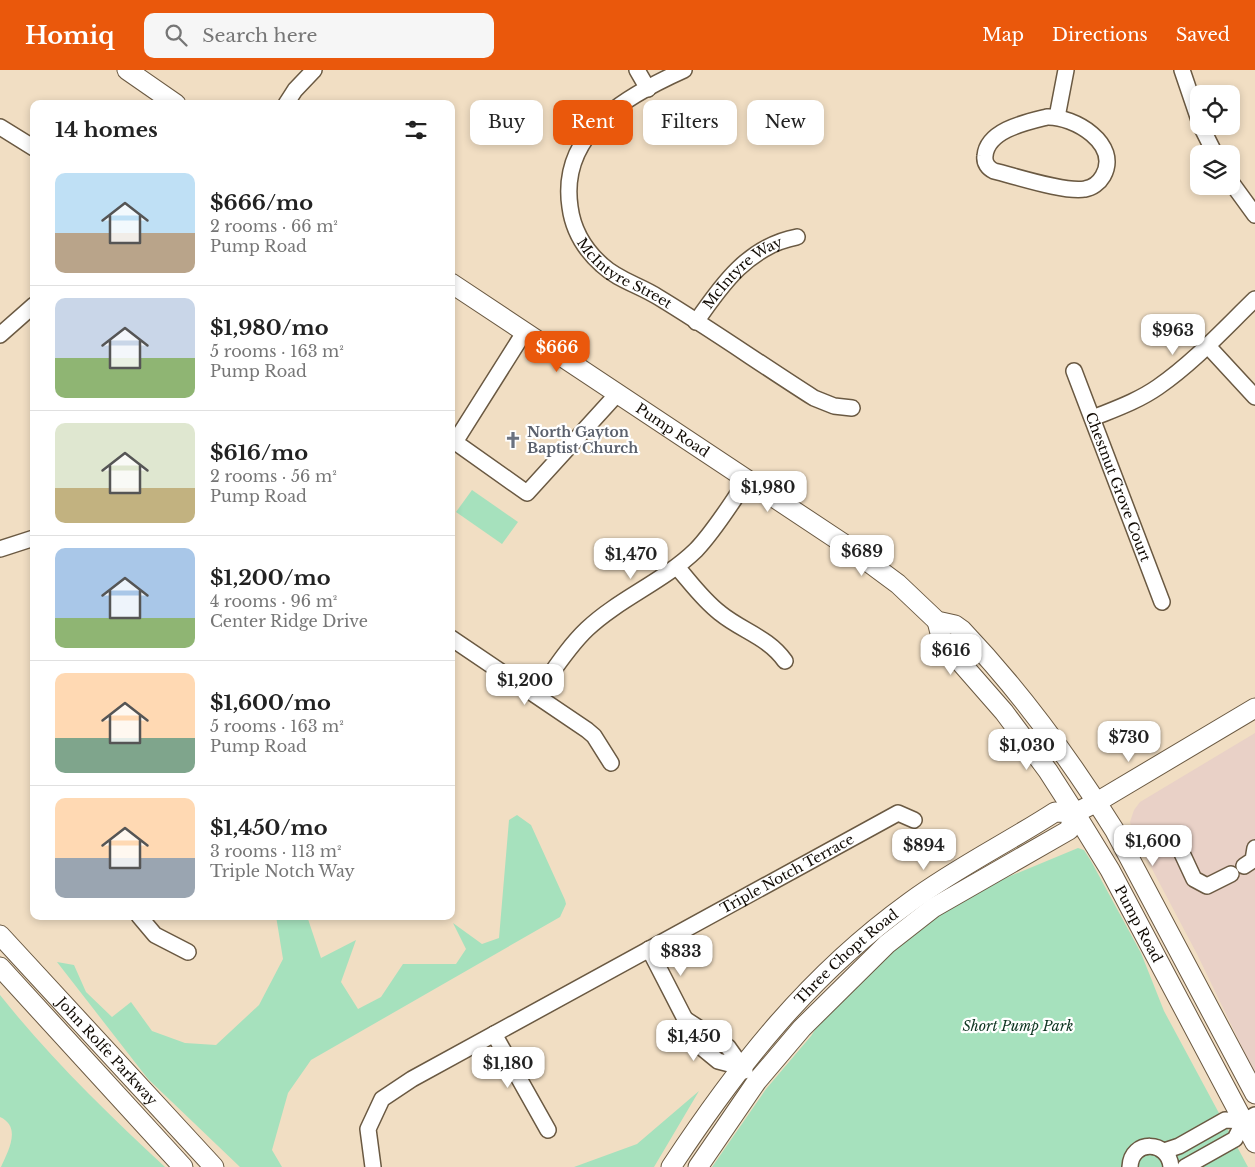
<!DOCTYPE html>
<meta charset="utf-8">
<style>
:root{--surface:#fff;--page:#f6f6f6;--text:#222;--muted:#767676;--line:#e0e0e0;--accent:#ea580c}
body{margin:0;font-family:"Libre Baskerville",serif;background:var(--page);color:var(--text);height:100vh;display:flex;flex-direction:column;font-size:19px;white-space:nowrap}
*{box-sizing:border-box;margin:0}
p{font-size:16px;color:var(--muted)}
.icon{flex:none;width:28px;height:28px;fill:none;stroke:currentColor;stroke-width:2;stroke-linecap:round;stroke-linejoin:round}
.map{position:relative;flex:1;overflow:hidden}
.sheet{position:absolute;left:30px;top:30px;width:425px;height:820px;display:flex;flex-direction:column;background:var(--surface);border-radius:10px;box-shadow:0 2px 8px #0003}
.sheet>*{flex:none}
.banner{position:absolute;left:470px;top:30px;width:475px;height:45px;display:flex;gap:10px}
.tools{position:absolute;left:1190px;top:15px;display:grid;gap:10px}
.tools a{display:grid;place-items:center;width:50px;height:50px;border-radius:10px;background:var(--surface);box-shadow:0 2px 8px #0003;font-size:25px}
.price{position:absolute;translate:-50% -42px;padding:0 11px;border-radius:10px;background:#fff;color:#222;font-size:16px;line-height:32px;filter:drop-shadow(0 1px 2px #0008)}
.price::after{content:'';position:absolute;left:50%;top:30px;width:15px;height:11px;margin-left:-8px;background:inherit;clip-path:polygon(0 0,100% 0,50% 100%)}
.price.active{background:var(--accent);color:#fff}
ul{padding:0;list-style:none}
li{display:flex;align-items:center;gap:15px;height:125px;padding:0 25px}
li+li{border-top:1px solid var(--line)}
li span{display:grid;place-items:center;flex:none;width:140px;height:100px;border-radius:10px;color:#555}
li>.icon{margin-inline-start:auto}
span .icon{width:60px;height:60px;fill:#fffc;stroke-width:1}
li b{font-size:21px}
h2{display:flex;justify-content:space-between;align-items:center;height:60px;padding:0 25px;font-size:21px}
.chip{padding:0 18px;border-radius:10px;background:var(--surface);box-shadow:0 2px 8px #0003;font-size:18px;line-height:45px}
.chip.active{background:var(--accent);color:#fff}
header{display:flex;align-items:center;gap:30px;box-sizing:border-box;height:70px;padding:0 25px;background:var(--accent);color:#fff}
header strong{font-size:24px}
nav{display:flex;gap:28px;margin-inline-start:auto;font-size:18px}
.search{width:350px;height:45px;background:var(--page);display:flex;align-items:center;gap:12px;box-sizing:border-box;padding:0 18px;border-radius:10px;color:var(--muted);font-size:19px}
.map>svg:first-child{display:block}
.commercial{fill:#e9d1c7}
.green{fill:#a6e1bd}
.lines{fill:none;stroke-linecap:round;stroke-linejoin:round}
.minor-casing{stroke:#6a5942;stroke-width:18}
.major-casing{stroke:#6a5942;stroke-width:21}
.minor{stroke:#fff;stroke-width:15}
.major{stroke:#fff;stroke-width:19}
.labels{text-anchor:middle;stroke-width:4.5;stroke-linejoin:round;paint-order:stroke}
.street-label{font-size:14px;fill:#110b04;stroke:#fff}
.worship-label{font-size:14px;font-weight:bold;fill:#5b616d;stroke:#fff;text-anchor:start}
.park-label{font-size:14px;font-style:italic;fill:#0e3521;stroke:#fff}
</style>
<header>
<strong>Homiq</strong>
<div class="search"><svg class="icon" aria-label="search" viewBox="0 0 24 24"><circle cx="10" cy="10" r="6"/><path d="M15 15l6 6"/></svg>Search here</div>
<nav><a>Map</a><a>Directions</a><a>Saved</a></nav>
</header>
<div class="map">
<svg width="1255" height="1097" viewBox="0 0 1255 1097">
<rect width="100%" height="100%" fill="#f1dec3"/>
<polygon class="commercial" points="1255,663 1255,1004 1197,884 1133,763 1130,752 1134,740 1140,732"/>
<g class="green">
<polygon points="472,420 518,452 502,474 456,442"/>
<polygon points="517,745 531,755 565,830 566,834 560,847 311,990 288,1023 272,1080 282,1097 240,1097 148,1009 57,892 74,895 86,922 112,947 131,932 152,961 185,973 216,975 259,935 283,889 276,846 307,846 321,888 356,870 341,912 358,939 381,927 403,894 456,894 466,879 453,853 482,874 499,868 509,750"/>
<polygon points="1078,778 1084,780 1091,791 1141,883 1164,941 1248,1097 712,1097 766,1019 811,966 846,912 933,838"/>
<path d="M0 925C50 988 106 1042 165 1097H1C8 1081 22 1057 0 1047Z"/>
<polygon points="699,1021 654,1097 574,1097 637,1074"/>
</g>
<g class="lines">
<g class="minor-casing">
<g id="minor">
<polyline points="637,0 648,19"/>
<path id="s1" d="M684 0C626 26 559 63 570 137 573 160 584 179 602 195 618 210 639 215 658 227 711 259 762 295 814 328L834 336 852 338"/>
<polyline points="1182,0 1199,50"/>
<polyline points="286,34 295,20 314,0"/>
<path d="M1047 47C1074 46 1121 74 1103 106 1099 113 1092 118 1085 119 1066 123 1015 106 994 101 988 98 984 93 985 86 987 60 1027 52 1047 47Z"/>
<polyline points="1057,47 1066,0"/>
<polyline points="1201,56 1215,84"/>
<polyline points="0,57 34,78"/>
<polyline points="1231,112 1255,145"/>
<path id="s2" d="M696 252C722 214 749 176 797 167"/>
<polyline points="525,261 455,372 527,423 618,323"/>
<polyline points="0,265 34,235"/>
<polyline points="1207,275 1255,327"/>
<path id="s3" d="M1074 301 1162 532"/>
<path d="M1093 348C1115 339 1138 331 1158 317 1194 292 1224 259 1255 229"/>
<polyline points="0,479 34,468"/>
<path d="M677 497C691 513 703 530 720 543 742 561 768 567 785 591"/>
<polyline points="451,568 587,660 594,666 611,693"/>
<path d="M536 625C552 603 567 578 587 559 620 528 663 512 696 480 716 459 731 433 748 409"/>
<polyline points="1173,764 1194,809 1207,816 1231,804"/>
<polyline points="1244,796 1253,790 1255,778"/>
<polyline points="139,846 155,865 188,882"/>
<polyline points="649,879 685,949 690,968 718,991 741,997"/>
<polyline points="685,949 728,977 745,1001"/>
<polyline points="494,964 548,1060"/>
<polyline points="1164,1081 1179,1076 1225,1050 1244,1051"/>
<path id="s4" d="M373 1097 368 1059 382 1029 412 1009 898 743 914 750"/>
<path d="M1130 1097C1131 1069 1169 1070 1171 1097"/>
<polyline points="1185,1097 1235,1069 1244,1051 1255,1045"/>
</g>
</g>
<g class="major-casing">
<g id="major">
<polyline points="127,0 176,34"/>
<path id="s5" d="M451 213 844 474 898 514 937 551 955 555 962 560C1021 622 1070 689 1115 761L1255 1024"/>
<path id="s6" d="M937 551 941 567 948 578 1004 642 1048 701 1075 743 1110 800 1255 1073"/>
<path id="s7" d="M0 865 214 1097"/>
<polyline points="0,897 183,1097"/>
<path id="s8" d="M671 1097C739 994 809 905 910 832 956 798 1007 773 1055 742L1075 743 1097 732 1255 638"/>
<polyline points="698,1097 757,1011 802,958 887,874 933,838 1069,760 1075,743"/>
</g>
</g>
<use href="#minor" class="minor"/>
<use href="#major" class="major"/>
</g>
<defs>
<g id="church-bare" transform="scale(1.35)"><path d="M-1.2-6h2.4v3.5h3.3v2.4h-3.3V6h-2.4V-.1h-3.3v-2.4h3.3Z" fill="#6b7280" stroke="#fff" stroke-width="2.5" paint-order="stroke"/></g>
</defs>
<g fill-rule="evenodd">
<use href="#church-bare" x="513" y="370"/>
</g>
<g class="labels">
<g class="street-label">
<text dy="5" stroke="none"><textPath href="#s1" startOffset="284">McIntyre Street</textPath></text>
<text dy="5" stroke="none"><textPath href="#s2" startOffset="69">McIntyre Way</textPath></text>
<text dy="5" stroke="none"><textPath href="#s5" startOffset="266">Pump Road</textPath></text>
<text dy="5" stroke="none"><textPath href="#s3" startOffset="124">Chestnut Grove Court</textPath></text>
<text dy="5" stroke="none"><textPath href="#s4" startOffset="535">Triple Notch Terrace</textPath></text>
<text dy="5" stroke="none"><textPath href="#s6" startOffset="366">Pump Road</textPath></text>
<text dy="5" stroke="none"><textPath href="#s8" startOffset="275">Three Chopt Road</textPath></text>
<text dy="5" stroke="none"><textPath href="#s7" startOffset="158">John Rolfe Parkway</textPath></text>
</g>
<g class="worship-label">
<text x="527" y="367">North Gayton<tspan x="527" dy="16">Baptist Church</tspan></text>
</g>
<g class="park-label">
<text x="1018" y="961">Short Pump Park</text>
</g>
</g>
</svg>
<div class="tools">
<a><svg class="icon" aria-label="locate" viewBox="0 0 24 24"><circle cx="12" cy="12" r="6"/><path d="M12 2v4M12 18v4M2 12h4M18 12h4"/></svg></a>
<a><svg class="icon" aria-label="layers" viewBox="0 0 24 24"><path d="M12 4l9 5-9 5-9-5zM3 14l9 5 9-5"/></svg></a>
</div>
<b class="price" style="left:1173px;top:286px">$963</b>
<b class="price active" style="left:557px;top:303px">$666</b>
<b class="price" style="left:768px;top:443px">$1,980</b>
<b class="price" style="left:862px;top:507px">$689</b>
<b class="price" style="left:631px;top:510px">$1,470</b>
<b class="price" style="left:951px;top:606px">$616</b>
<b class="price" style="left:525px;top:636px">$1,200</b>
<b class="price" style="left:1129px;top:693px">$730</b>
<b class="price" style="left:1027px;top:701px">$1,030</b>
<b class="price" style="left:1153px;top:797px">$1,600</b>
<b class="price" style="left:924px;top:801px">$894</b>
<b class="price" style="left:681px;top:907px">$833</b>
<b class="price" style="left:694px;top:992px">$1,450</b>
<b class="price" style="left:508px;top:1019px">$1,180</b>
<div class="banner">
<a class="chip">Buy</a>
<a class="chip active">Rent</a>
<a class="chip">Filters</a>
<a class="chip">New</a>
</div>
<section class="sheet">
<h2>14 homes<svg class="icon" aria-label="filters" viewBox="0 0 24 24"><path d="M4 7h16M4 17h16"/><circle cx="9" cy="7" r="2"/><circle cx="15" cy="17" r="2"/></svg></h2>
<ul>
<li><span style="background:linear-gradient(#bfe0f5 60%,#b9a48a 0)"><svg class="icon" aria-label="home" viewBox="0 0 24 24"><path d="M3 11l9-7 9 7M6 9v11h12V9"/></svg></span><div><b>$666/mo</b><p>2 rooms · 66 m²</p><p>Pump Road</p></div></li>
<li><span style="background:linear-gradient(#c9d6e8 60%,#8fb573 0)"><svg class="icon" aria-label="home" viewBox="0 0 24 24"><path d="M3 11l9-7 9 7M6 9v11h12V9"/></svg></span><div><b>$1,980/mo</b><p>5 rooms · 163 m²</p><p>Pump Road</p></div></li>
<li><span style="background:linear-gradient(#dfe7d0 65%,#c2b280 0)"><svg class="icon" aria-label="home" viewBox="0 0 24 24"><path d="M3 11l9-7 9 7M6 9v11h12V9"/></svg></span><div><b>$616/mo</b><p>2 rooms · 56 m²</p><p>Pump Road</p></div></li>
<li><span style="background:linear-gradient(#a9c7e8 70%,#8fb573 0)"><svg class="icon" aria-label="home" viewBox="0 0 24 24"><path d="M3 11l9-7 9 7M6 9v11h12V9"/></svg></span><div><b>$1,200/mo</b><p>4 rooms · 96 m²</p><p>Center Ridge Drive</p></div></li>
<li><span style="background:linear-gradient(#ffd9b3 65%,#7fa58c 0)"><svg class="icon" aria-label="home" viewBox="0 0 24 24"><path d="M3 11l9-7 9 7M6 9v11h12V9"/></svg></span><div><b>$1,600/mo</b><p>5 rooms · 163 m²</p><p>Pump Road</p></div></li>
<li><span style="background:linear-gradient(#ffd9b3 60%,#9aa5b1 0)"><svg class="icon" aria-label="home" viewBox="0 0 24 24"><path d="M3 11l9-7 9 7M6 9v11h12V9"/></svg></span><div><b>$1,450/mo</b><p>3 rooms · 113 m²</p><p>Triple Notch Way</p></div></li>
</ul>
</section>
</div>
